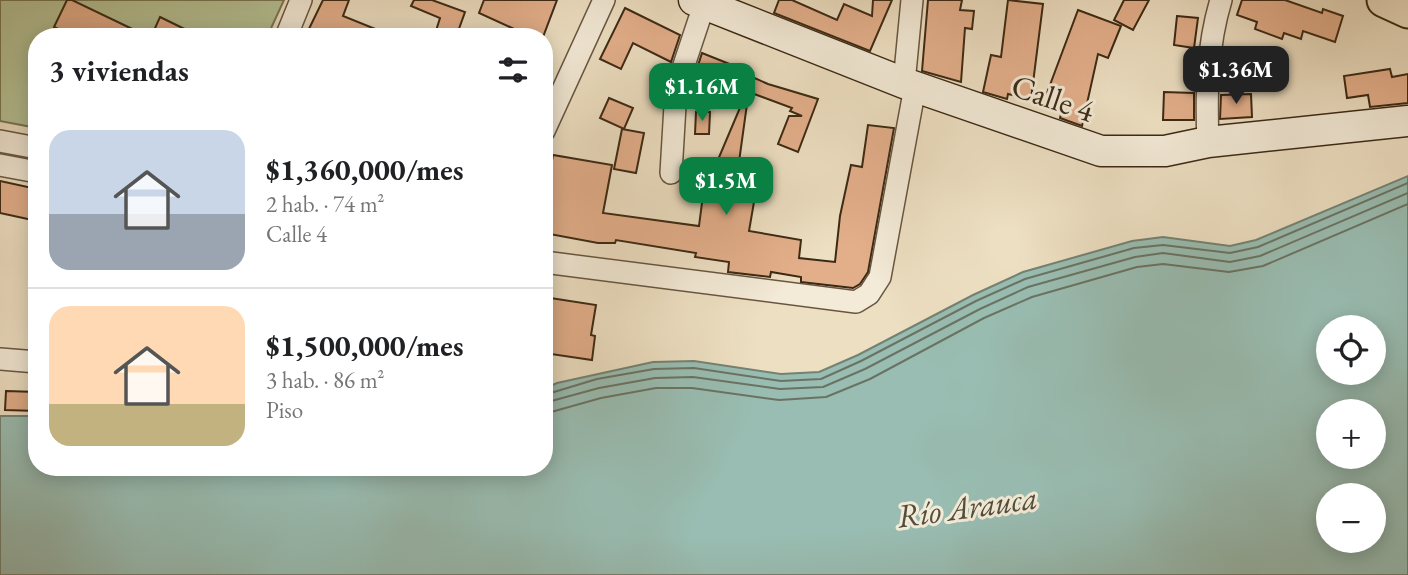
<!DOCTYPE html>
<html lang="es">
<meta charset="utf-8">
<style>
:root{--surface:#fff;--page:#f2f2f2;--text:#202124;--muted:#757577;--line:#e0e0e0;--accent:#0b8043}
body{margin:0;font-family:"EB Garamond",serif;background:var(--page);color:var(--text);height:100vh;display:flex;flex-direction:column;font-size:26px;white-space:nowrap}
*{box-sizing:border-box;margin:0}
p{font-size:23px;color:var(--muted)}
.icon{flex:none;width:38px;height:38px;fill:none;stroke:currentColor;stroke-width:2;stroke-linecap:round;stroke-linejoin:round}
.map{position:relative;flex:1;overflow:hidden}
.drawer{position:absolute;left:28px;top:28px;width:525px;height:448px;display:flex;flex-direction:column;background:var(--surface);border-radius:28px;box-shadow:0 4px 18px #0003}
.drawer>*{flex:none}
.buttons{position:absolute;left:1316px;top:315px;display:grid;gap:14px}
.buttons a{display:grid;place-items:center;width:70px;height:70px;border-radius:50%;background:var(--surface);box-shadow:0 4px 18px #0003;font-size:35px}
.price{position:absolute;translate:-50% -60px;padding:0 16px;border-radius:14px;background:var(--accent);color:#fff;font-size:23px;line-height:46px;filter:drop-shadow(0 2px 4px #0008)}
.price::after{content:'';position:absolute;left:50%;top:42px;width:21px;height:16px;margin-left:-10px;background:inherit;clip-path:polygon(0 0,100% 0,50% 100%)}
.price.on{background:#222;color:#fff}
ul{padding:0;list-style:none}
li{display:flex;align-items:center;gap:21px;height:175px;padding:0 21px}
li+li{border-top:2px solid var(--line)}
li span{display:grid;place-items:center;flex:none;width:196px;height:140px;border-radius:21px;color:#555}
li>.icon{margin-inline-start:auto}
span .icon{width:84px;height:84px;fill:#fffc;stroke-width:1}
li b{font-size:30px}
h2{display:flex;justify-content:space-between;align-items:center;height:84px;padding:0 21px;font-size:30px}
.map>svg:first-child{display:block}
.green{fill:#b5c295;stroke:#787654;stroke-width:2}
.water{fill:#99bdb2;stroke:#738273;stroke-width:2;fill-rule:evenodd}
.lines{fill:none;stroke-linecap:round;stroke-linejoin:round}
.shore{stroke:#6a7363;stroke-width:2}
.building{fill:#e3af8b;stroke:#3b2914;stroke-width:2}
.street-casing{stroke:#685640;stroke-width:24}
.secondary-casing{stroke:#3b2914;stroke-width:33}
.primary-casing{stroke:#3b2914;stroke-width:37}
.street{stroke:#f3ead7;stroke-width:21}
.secondary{stroke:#f3ead7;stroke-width:30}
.primary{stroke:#eddfc2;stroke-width:33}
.labels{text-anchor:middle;stroke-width:6;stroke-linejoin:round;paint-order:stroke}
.street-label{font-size:32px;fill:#3b2914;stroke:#f3ead7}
.water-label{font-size:33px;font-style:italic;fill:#524e3c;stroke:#f3ead7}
</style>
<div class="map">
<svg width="1408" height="575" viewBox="0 0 1408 575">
<rect width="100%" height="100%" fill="#eddfc2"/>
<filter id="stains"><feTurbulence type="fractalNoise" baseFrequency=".00286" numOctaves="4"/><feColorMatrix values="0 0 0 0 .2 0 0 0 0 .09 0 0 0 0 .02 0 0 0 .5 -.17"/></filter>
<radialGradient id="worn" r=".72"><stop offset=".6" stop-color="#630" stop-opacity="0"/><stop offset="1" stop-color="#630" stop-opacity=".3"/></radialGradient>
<polygon class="green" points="0,0 284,0 267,37 37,37 37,128 0,121"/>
<path class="water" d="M1408 176V575H0V416H37V467H544V389L557 383 653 362 694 361 781 374 819 372 858 355 973 295 1023 272 1132 241 1163 237 1230 246 1256 240ZM1328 327H1374V373H1328ZM1328 411H1374V457H1328ZM1328 495H1374V541H1328Z"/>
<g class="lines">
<g class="shore">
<polyline points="544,395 597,379 654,369 694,368 781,381 821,379 861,361 976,301 1025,279 1134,248 1163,245 1230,253 1258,247 1408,183"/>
<polyline points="544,403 599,388 655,378 693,377 780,389 823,387 865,369 980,309 1028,287 1135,257 1163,253 1230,262 1260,256 1408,193"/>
<polyline points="544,414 601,398 656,388 692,388 779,400 826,397 870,379 984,318 1032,297 1137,267 1163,264 1229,272 1263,266 1408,204"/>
</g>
</g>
<g class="building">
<polygon points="67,0 72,0 149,37 76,37 54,27"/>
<polygon points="323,0 349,0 343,16 395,37 305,37"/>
<polygon points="414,0 432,0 465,12 456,37 434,37 440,18 411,6"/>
<polygon points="484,0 557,0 543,37 532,37 479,13"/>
<polygon points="779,0 792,0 837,20 844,4 872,16 873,0 892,0 870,51 774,13"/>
<polygon points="928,0 962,0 960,10 974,11 972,29 965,28 961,82 922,71"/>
<polygon points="1008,0 1043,4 1031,99 1008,94 1007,99 983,92 991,55 1001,57"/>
<polygon points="1124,0 1149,0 1133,30 1114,20"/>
<polygon points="1242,0 1285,0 1322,13 1323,9 1343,16 1335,42 1303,31 1301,39 1284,33 1282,39 1255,29 1257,22 1237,15"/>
<polygon points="625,8 680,35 671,62 633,43 621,69 600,59"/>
<polygon points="1078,10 1121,26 1108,58 1098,54 1082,126 1060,118 1063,105 1044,101"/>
<polygon points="1177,16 1198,18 1194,48 1174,45"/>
<polygon points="160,17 201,37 151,37"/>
<polygon points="702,53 752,73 750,76 768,84 818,99 798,152 778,144 789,116 802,116 790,111 792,108 711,78 706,100 689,94"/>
<polygon points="1390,69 1392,77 1408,74 1408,103 1370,107 1368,95 1347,98 1344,76"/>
<polygon points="1164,92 1194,93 1194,120 1163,120"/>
<polygon points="1251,94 1252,117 1220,119 1221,95"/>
<polygon points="609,98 633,108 624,129 600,118"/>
<polygon points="742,103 747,104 734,198 754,202 749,231 801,240 799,258 835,262 840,216 851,165 862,167 868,125 894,128 868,272 860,284 853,288 801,282 801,277 771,272 770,277 728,272 729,262 695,257 696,253 616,240 615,243 598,243 544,233 544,205 553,155 612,165 603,213 699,226 703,195"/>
<polygon points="696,112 710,112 709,134 695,134"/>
<polygon points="622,129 644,133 636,173 614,169"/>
<polygon points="0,181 37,189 37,221 0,213"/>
<polygon points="544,297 596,305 591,335 595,336 592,360 544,353"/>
<polygon points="6,391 37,392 37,411 5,410"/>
</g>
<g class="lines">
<g class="street-casing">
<g id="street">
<polyline points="286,37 301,0"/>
<polyline points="904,83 912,0"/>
<polyline points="544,131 604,0"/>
<polyline points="0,141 37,148"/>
<path d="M1208 142C1206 95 1207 46 1221 0"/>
<polyline points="0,165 37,172"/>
<polyline points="671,173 676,89 704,5"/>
<polyline points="544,262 856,302 869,294 880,277 915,87"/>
<polyline points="0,359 37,362"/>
</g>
</g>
<g class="secondary-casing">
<polyline id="secondary" points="694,0 904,83 1101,151 1165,151 1208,142 1408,121"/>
</g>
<g class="primary-casing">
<polyline id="primary" points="1384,0 1408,11"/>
</g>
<use href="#street" class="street"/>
<use href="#secondary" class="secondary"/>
<use href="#primary" class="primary"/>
</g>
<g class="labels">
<g class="street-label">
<text transform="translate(1053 98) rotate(19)" y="11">Calle 4</text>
</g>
<g class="water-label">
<text transform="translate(967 506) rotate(-8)" y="12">Río Arauca</text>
</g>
</g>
<rect width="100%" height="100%" filter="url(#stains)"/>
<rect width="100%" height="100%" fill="url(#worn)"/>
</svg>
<div class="buttons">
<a><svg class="icon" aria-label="locate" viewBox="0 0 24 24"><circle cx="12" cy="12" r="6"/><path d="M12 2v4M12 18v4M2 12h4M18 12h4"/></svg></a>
<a>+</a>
<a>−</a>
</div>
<b class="price on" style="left:1236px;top:106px">$1.36M</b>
<b class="price" style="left:702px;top:123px">$1.16M</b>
<b class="price" style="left:726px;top:217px">$1.5M</b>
<section class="drawer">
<h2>3 viviendas<svg class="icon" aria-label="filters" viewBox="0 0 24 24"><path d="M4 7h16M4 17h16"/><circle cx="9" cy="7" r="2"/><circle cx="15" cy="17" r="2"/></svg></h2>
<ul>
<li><span style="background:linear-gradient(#c9d6e8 60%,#9aa5b1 0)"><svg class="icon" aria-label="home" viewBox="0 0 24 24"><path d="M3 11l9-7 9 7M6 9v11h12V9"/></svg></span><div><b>$1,360,000/mes</b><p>2 hab. · 74 m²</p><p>Calle 4</p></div></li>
<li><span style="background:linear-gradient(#ffd9b3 70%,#c2b280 0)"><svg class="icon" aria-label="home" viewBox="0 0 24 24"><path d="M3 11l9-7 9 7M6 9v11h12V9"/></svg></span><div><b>$1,500,000/mes</b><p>3 hab. · 86 m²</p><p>Piso</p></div></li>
</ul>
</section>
</div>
